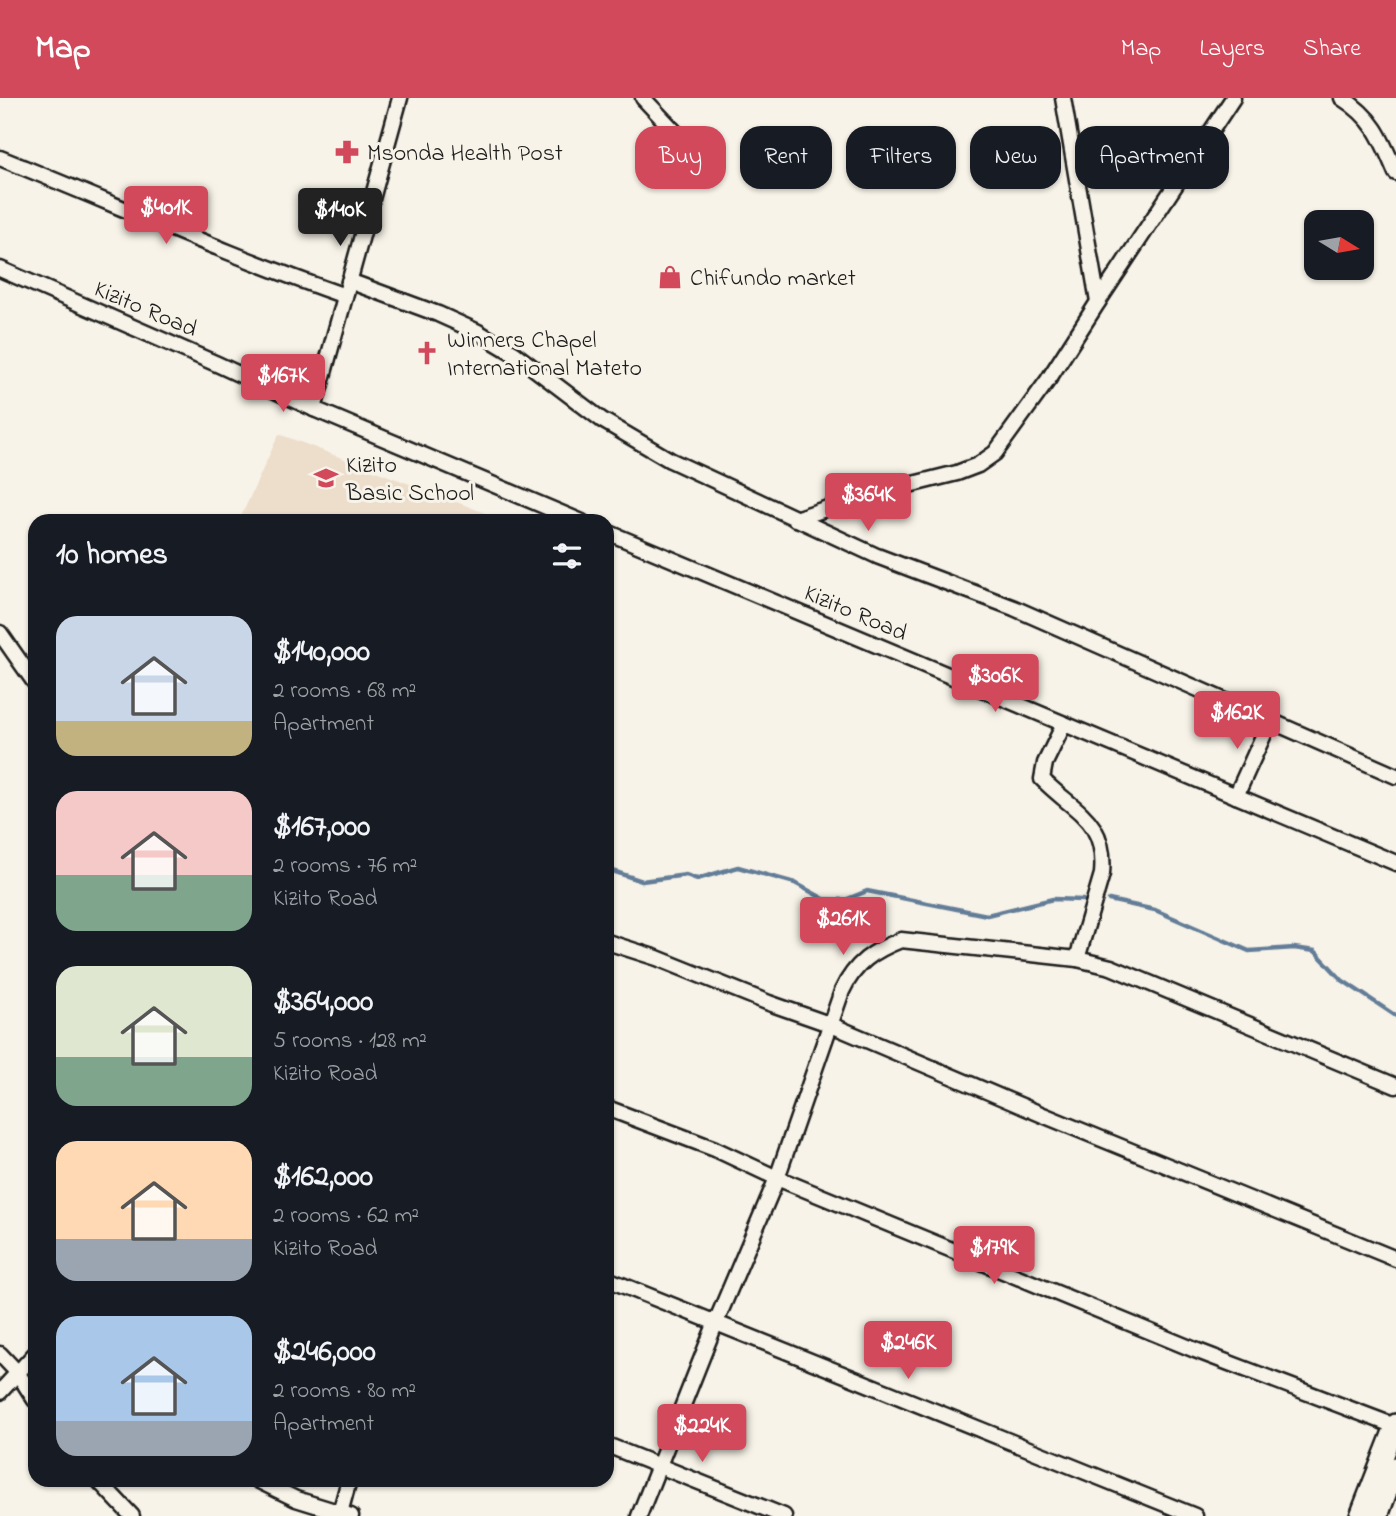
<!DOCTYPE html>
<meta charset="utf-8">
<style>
:root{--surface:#171b24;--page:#242831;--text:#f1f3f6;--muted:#9ea1a6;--accent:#d1495b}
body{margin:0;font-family:"Indie Flower",sans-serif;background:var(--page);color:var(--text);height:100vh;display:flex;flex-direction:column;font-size:26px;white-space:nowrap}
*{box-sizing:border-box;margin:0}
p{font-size:23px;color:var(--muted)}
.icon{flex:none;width:38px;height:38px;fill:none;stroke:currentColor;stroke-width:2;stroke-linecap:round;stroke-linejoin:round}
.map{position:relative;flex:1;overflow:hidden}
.sheet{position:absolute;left:28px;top:416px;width:586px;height:973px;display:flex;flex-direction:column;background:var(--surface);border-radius:21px;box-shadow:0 2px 5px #0004}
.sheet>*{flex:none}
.banner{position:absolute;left:635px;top:28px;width:654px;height:63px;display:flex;gap:14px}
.needle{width:46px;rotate:101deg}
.controls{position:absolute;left:1304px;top:112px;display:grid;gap:14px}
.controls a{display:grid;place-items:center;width:70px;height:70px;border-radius:14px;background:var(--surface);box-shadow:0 2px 5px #0004;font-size:35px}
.price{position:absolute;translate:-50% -60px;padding:0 16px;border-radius:7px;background:var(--accent);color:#fff;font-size:23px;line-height:46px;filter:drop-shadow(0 2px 4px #0008)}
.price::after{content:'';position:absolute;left:50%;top:42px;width:21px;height:16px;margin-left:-10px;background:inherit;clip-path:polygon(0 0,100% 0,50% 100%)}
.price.current{background:#222;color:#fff}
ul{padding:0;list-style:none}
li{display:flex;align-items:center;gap:21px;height:175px;padding:0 28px}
li span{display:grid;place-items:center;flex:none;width:196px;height:140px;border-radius:21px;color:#555}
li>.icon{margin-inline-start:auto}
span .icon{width:84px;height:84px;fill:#fffc;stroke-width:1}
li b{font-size:30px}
h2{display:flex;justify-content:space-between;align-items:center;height:84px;padding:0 28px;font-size:30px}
.pill{padding:0 24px;border-radius:21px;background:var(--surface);box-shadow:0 2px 5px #0004;font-size:24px;line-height:63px}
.pill.current{background:var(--accent);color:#fff}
header{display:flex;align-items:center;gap:42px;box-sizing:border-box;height:98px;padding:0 35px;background:var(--accent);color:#fff}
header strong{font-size:33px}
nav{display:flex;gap:38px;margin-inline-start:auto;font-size:24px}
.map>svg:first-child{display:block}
.built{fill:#edddcb}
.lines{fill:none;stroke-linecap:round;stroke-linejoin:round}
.stream{stroke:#637d98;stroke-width:4.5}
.minor-casing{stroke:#1c1c1c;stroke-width:19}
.secondary-casing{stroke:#1c1c1c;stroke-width:24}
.minor{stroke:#f7f3e8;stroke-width:14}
.secondary{stroke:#f7f3e8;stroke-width:19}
.labels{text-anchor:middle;stroke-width:6;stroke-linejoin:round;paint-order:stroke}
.poi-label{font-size:24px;fill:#1c1c1c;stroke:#f7f3e8;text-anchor:start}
.street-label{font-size:24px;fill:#1c1c1c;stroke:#f7f3e8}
</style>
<header>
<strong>Map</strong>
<nav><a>Map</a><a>Layers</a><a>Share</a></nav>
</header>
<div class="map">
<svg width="1396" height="1418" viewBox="0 0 1396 1418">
<rect width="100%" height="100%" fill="#f7f3e8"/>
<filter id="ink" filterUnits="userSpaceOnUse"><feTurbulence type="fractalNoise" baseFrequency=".0143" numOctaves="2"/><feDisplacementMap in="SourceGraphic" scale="14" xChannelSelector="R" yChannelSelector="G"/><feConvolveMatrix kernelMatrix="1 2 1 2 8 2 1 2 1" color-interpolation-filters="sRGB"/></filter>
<g filter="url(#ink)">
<polygon class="built" points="279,336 506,423 239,423"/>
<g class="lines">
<g class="stream">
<polyline points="607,771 642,783 686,777 697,781 738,769 795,785 824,801 845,802 867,793 987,817 1053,801 1083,802"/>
<polyline points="1109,802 1155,812 1249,853 1294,850 1315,853 1342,882 1396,918"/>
</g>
<g class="minor-casing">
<g id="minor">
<polyline points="643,0 678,37 700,76"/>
<path d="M1342 0C1374 20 1382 42 1396 75"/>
<path d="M0 60C115 106 228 157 345 198"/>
<polyline points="0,171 217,266 314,311 582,424"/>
<polyline points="349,183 438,216 478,234 515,256 602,322 670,362 877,458 1014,510 1396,678"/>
<polyline points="1098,204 1233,0"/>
<polyline points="314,311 400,0"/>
<polyline points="795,421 861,399 957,375 978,367 995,355 1048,282 1098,204 1063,0"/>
<polyline points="607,434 1396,765"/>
<polyline points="0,535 35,585"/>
<path d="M1064 626 1045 665 1042 681C1074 714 1107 721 1102 776L1077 861"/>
<polyline points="1236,698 1270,623"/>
<polyline points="607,844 657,860 769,905 829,926 1043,1017 1396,1161"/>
<polyline points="607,1010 715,1051 777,1080 1195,1252 1395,1328"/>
<polyline points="607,1181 1195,1418"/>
<polyline points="0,1256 17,1274 35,1302"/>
<polyline points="0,1294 35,1256"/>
<polyline points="607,1347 784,1418"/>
<polyline points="98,1382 132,1418"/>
<polyline points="257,1382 296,1401 351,1418"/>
<polyline points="340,1415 349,1382"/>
<path d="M639 1418 716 1224 777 1080 842 893C855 865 873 853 901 842L1077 861 1111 869 1396 988"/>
</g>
</g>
<g class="secondary-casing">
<g id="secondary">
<polyline points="1360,1418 1396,1326"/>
<polyline points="1378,1418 1396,1369"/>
</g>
</g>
<use href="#minor" class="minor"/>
<use href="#secondary" class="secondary"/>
</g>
</g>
<defs>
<g id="pharmacy-bare" transform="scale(1.89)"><path d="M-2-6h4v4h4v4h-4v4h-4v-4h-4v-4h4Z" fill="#d1495b" stroke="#f7f3e8" stroke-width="2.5" paint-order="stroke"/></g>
<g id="shop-bare" transform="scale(1.89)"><path d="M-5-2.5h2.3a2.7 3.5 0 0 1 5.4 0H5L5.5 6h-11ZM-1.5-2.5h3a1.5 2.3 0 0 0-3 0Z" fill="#d1495b" stroke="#f7f3e8" stroke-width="2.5" paint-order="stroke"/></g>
<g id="church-bare" transform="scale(1.89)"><path d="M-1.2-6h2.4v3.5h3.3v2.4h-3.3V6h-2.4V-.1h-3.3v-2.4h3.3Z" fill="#d1495b" stroke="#f7f3e8" stroke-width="2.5" paint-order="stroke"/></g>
<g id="school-bare" transform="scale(1.89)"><path d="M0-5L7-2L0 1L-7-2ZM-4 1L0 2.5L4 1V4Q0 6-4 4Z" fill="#d1495b" stroke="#f7f3e8" stroke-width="2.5" paint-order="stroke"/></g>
</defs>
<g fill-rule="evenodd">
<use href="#pharmacy-bare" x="347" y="54"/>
<use href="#shop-bare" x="670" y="179"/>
<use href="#church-bare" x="427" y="255"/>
<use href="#school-bare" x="326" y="380"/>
</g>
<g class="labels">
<g class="poi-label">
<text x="367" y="62">Msonda Health Post</text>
<text x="690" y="187">Chifundo market</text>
<text x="447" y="249">Winners Chapel<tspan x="447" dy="28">International Mateto</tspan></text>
<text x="346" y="374">Kizito<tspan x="346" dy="28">Basic School</tspan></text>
</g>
<g class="street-label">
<text transform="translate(146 210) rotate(23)" y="8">Kizito Road</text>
<text transform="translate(856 514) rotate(23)" y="8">Kizito Road</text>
</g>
</g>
</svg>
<div class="controls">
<a><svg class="needle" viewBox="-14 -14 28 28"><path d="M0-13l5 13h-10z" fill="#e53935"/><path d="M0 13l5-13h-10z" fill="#9ea1a6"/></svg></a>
</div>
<b class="price" style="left:166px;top:148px">$401K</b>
<b class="price current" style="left:340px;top:150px">$140K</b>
<b class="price" style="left:283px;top:316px">$167K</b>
<b class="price" style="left:868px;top:435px">$364K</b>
<b class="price" style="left:995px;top:616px">$306K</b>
<b class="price" style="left:1237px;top:653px">$162K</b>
<b class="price" style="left:843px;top:859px">$261K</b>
<b class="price" style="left:994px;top:1188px">$179K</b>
<b class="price" style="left:908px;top:1283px">$246K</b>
<b class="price" style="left:702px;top:1366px">$224K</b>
<div class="banner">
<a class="pill current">Buy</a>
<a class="pill">Rent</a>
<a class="pill">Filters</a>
<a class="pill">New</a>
<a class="pill">Apartment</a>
</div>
<section class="sheet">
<h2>10 homes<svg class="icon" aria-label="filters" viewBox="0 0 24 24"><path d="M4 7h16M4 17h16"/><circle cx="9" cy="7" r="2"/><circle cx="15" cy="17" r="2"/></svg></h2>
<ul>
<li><span style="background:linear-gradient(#c9d6e8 75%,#c2b280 0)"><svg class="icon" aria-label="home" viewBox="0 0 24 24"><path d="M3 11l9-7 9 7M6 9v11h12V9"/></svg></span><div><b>$140,000</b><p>2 rooms · 68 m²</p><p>Apartment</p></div></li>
<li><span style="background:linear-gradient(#f6c9c9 60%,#7fa58c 0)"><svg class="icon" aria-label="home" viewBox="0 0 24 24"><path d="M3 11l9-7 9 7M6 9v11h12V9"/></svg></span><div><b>$167,000</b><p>2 rooms · 76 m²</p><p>Kizito Road</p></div></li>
<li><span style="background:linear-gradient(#dfe7d0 65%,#7fa58c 0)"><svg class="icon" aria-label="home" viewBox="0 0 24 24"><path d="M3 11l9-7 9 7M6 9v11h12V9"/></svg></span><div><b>$364,000</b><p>5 rooms · 128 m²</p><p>Kizito Road</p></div></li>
<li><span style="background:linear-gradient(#ffd9b3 70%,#9aa5b1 0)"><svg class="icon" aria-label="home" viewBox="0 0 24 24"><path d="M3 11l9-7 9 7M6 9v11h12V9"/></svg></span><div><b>$162,000</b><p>2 rooms · 62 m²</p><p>Kizito Road</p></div></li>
<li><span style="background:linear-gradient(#a9c7e8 75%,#9aa5b1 0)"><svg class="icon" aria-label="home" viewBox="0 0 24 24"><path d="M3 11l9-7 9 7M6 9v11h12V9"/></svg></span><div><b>$246,000</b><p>2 rooms · 80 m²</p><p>Apartment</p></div></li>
</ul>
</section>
</div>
